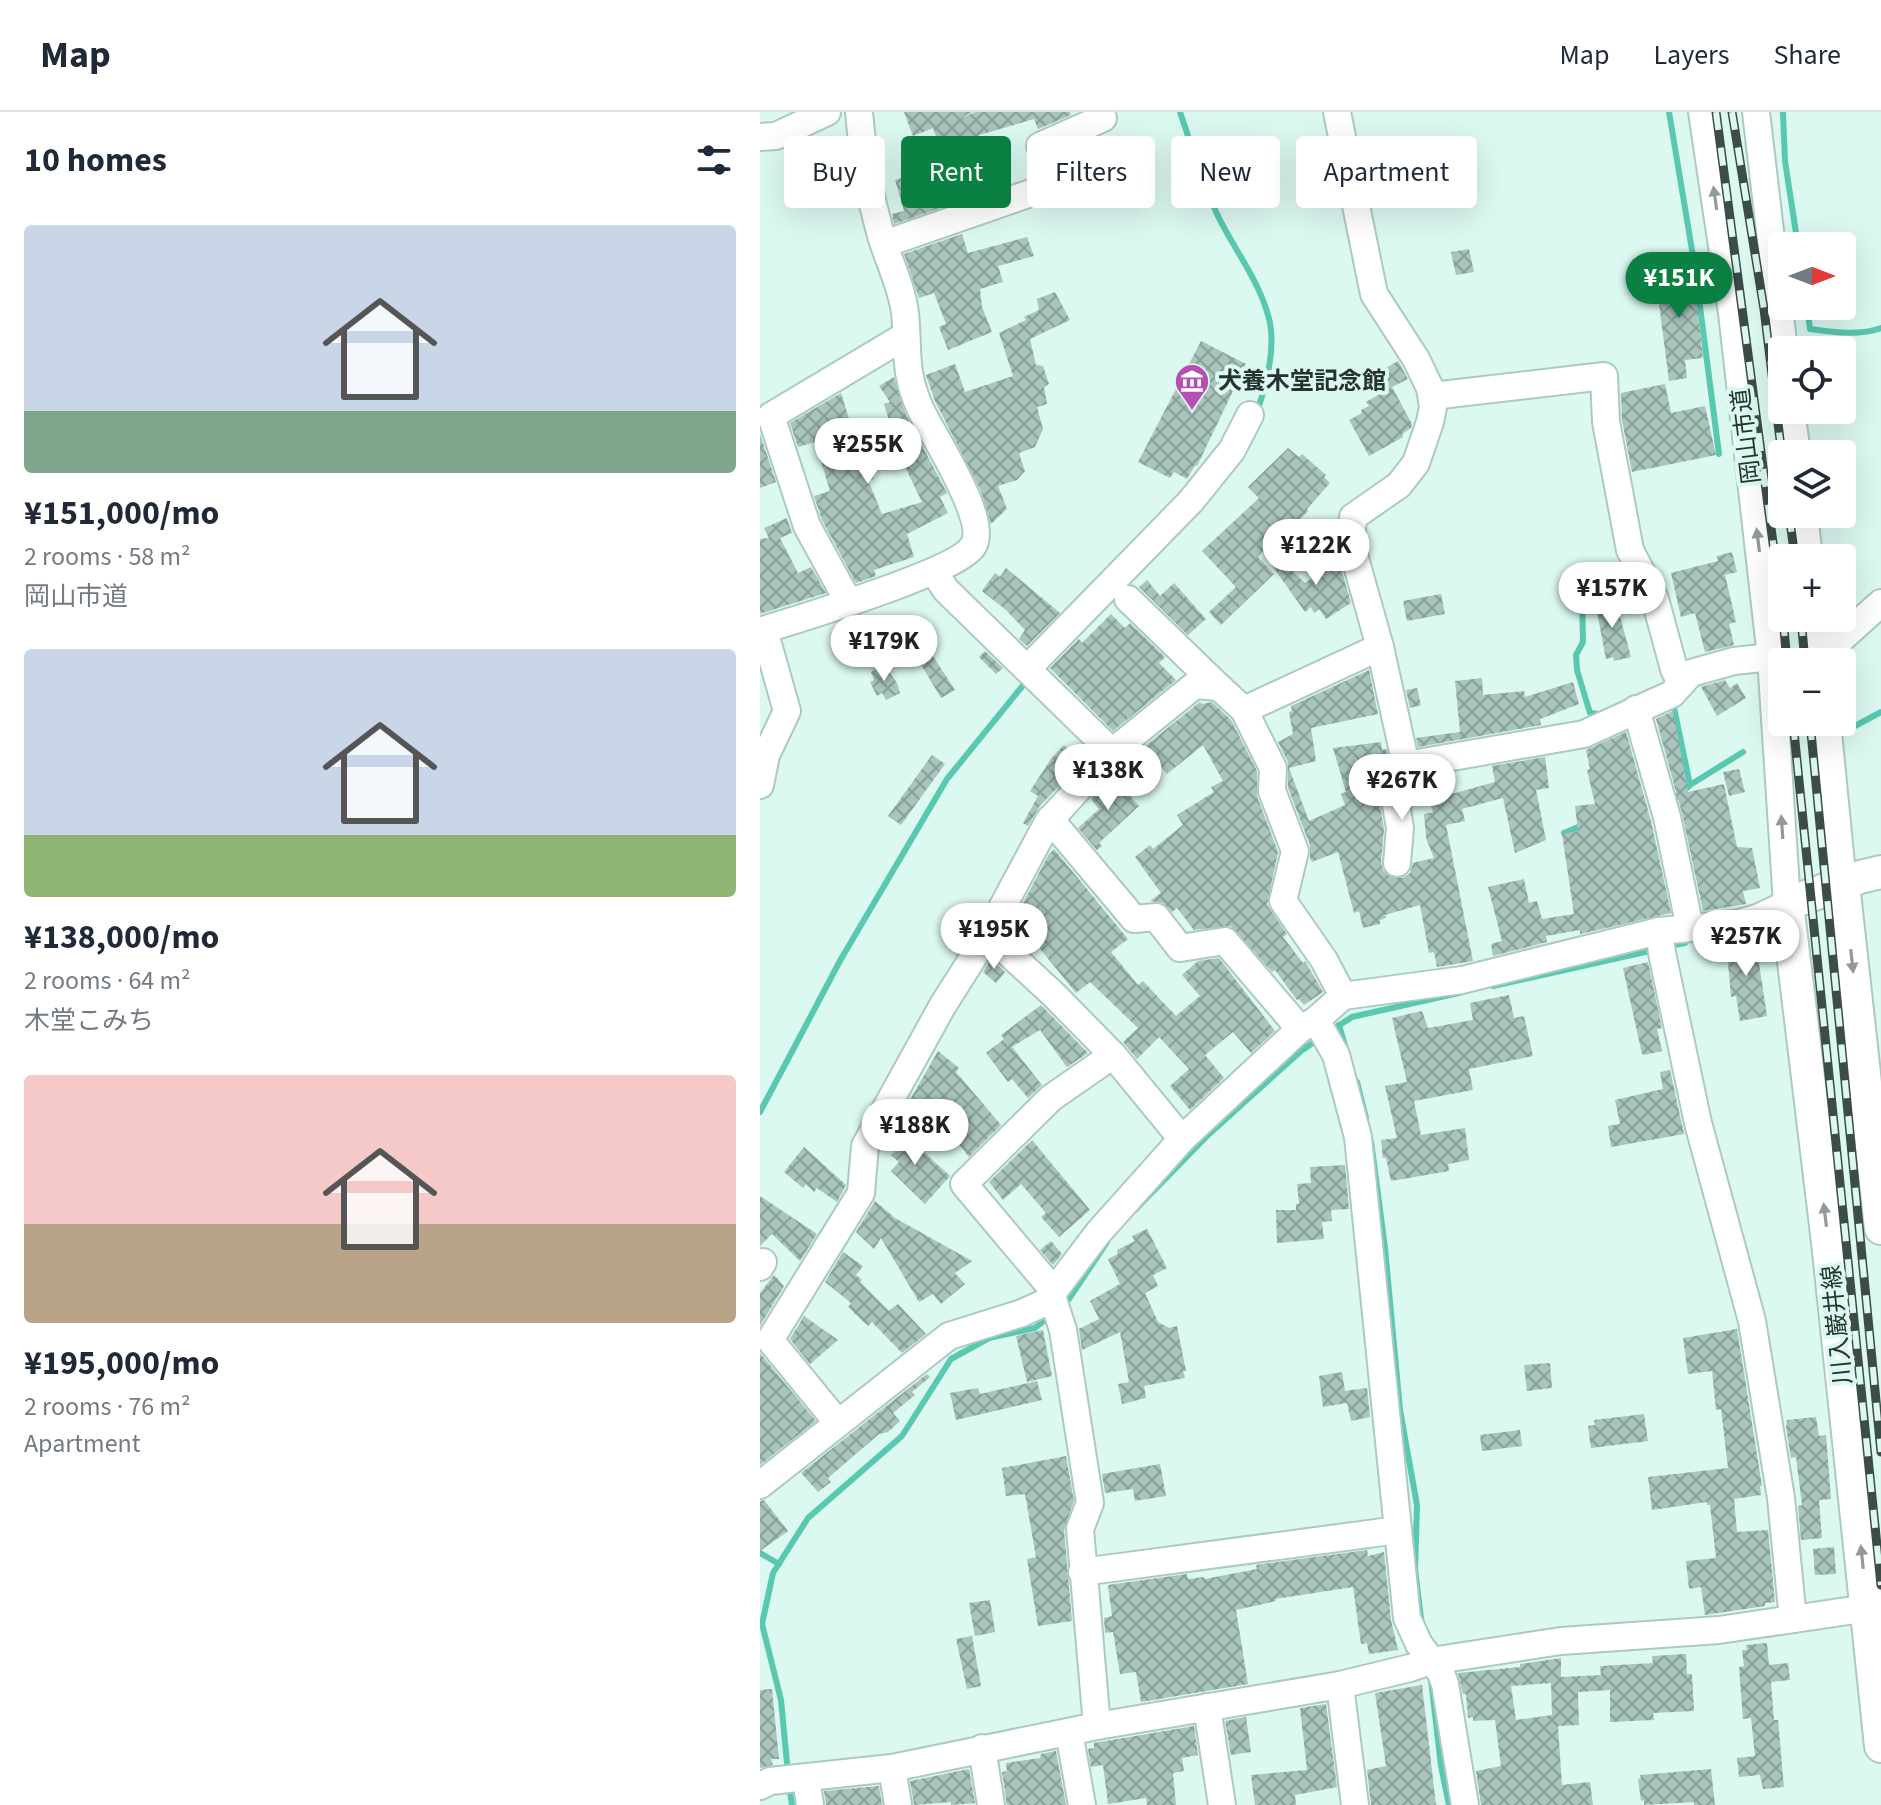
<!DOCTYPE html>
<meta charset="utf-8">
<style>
:root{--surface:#fff;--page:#f6f6f7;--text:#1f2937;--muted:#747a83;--line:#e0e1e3;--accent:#0b8043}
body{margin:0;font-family:"Source Sans 3","Noto Sans JP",sans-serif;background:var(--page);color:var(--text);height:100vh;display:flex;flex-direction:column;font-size:30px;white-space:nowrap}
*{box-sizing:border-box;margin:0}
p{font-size:26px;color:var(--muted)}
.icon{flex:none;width:44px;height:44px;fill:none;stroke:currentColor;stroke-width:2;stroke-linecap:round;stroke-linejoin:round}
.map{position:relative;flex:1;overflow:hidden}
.details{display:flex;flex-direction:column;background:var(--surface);width:760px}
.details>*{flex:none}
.banner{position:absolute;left:24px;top:24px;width:760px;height:72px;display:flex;gap:16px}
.needle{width:52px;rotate:90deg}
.tools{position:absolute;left:1008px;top:120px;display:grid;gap:16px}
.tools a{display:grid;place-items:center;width:88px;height:88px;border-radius:8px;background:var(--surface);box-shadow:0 8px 32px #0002;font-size:40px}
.price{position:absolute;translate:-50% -68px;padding:0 18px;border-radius:28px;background:#fff;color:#222;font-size:26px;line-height:52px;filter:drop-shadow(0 2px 4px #0008)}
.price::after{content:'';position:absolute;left:50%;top:48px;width:24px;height:18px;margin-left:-12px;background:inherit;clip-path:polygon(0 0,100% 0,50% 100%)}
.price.current{background:var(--accent);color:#fff}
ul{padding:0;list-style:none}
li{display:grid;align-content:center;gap:16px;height:424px;padding:0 24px}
li span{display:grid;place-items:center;height:248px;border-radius:8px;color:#555}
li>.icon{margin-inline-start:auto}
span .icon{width:144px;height:144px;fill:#fffc;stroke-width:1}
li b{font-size:34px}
h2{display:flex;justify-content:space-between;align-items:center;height:96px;padding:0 24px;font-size:34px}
.tag{padding:0 28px;border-radius:8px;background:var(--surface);box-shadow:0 8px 32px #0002;font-size:28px;line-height:72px}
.tag.current{background:var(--accent);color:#fff}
header{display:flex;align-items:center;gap:48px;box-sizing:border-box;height:112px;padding:0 40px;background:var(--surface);border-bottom:2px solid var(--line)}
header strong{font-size:38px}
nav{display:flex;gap:44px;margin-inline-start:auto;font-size:28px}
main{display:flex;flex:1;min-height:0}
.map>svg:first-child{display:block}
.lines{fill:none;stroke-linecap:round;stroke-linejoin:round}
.stream{stroke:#58c8b1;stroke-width:6}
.building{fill:url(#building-cross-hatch);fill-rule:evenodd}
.minor-casing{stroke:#adcac2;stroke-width:30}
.major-casing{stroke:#adcac2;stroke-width:36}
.minor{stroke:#fff;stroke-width:26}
.major{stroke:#fff;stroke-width:32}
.rail-casing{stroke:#3e4c49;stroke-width:9}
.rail{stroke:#dbf8f1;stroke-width:6;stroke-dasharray:18;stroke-linecap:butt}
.oneway{fill:#939998}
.labels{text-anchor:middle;stroke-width:8;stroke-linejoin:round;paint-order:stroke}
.poi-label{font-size:24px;font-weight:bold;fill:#273330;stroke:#dbf8f1;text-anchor:start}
.street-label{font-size:24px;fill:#273330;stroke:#dbf8f1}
</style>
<header>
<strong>Map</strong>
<nav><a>Map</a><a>Layers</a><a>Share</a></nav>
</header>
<main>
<section class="details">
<h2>10 homes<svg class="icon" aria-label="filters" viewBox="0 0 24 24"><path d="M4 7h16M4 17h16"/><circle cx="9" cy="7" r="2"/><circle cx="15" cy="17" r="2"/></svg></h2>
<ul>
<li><span style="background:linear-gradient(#c9d6e8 75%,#7fa58c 0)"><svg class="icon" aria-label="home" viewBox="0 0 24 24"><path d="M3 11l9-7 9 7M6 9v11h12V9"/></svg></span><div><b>¥151,000/mo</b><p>2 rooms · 58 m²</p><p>岡山市道</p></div></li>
<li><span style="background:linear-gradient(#c9d6e8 75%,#8fb573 0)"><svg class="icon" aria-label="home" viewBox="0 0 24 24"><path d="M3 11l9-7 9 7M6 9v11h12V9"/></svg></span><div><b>¥138,000/mo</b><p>2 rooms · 64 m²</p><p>木堂こみち</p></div></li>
<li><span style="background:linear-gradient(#f6c9c9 60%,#b9a48a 0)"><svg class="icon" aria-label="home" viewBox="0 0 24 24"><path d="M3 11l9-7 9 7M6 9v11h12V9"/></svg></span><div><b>¥195,000/mo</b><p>2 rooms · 76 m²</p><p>Apartment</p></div></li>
</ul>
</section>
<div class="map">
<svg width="1121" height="1693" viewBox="0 0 1121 1693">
<defs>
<pattern id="building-cross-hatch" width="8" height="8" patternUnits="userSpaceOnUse" patternTransform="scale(2)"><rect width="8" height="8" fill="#a8c4bd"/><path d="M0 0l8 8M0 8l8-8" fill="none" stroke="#89a09a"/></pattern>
</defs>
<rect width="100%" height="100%" fill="#dbf8f1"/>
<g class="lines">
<g class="stream">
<path d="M420 0C432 35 442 70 458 104 474 137 498 167 508 203 517 231 507 272 497 299"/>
<polyline points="909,0 935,156 959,342"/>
<polyline points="1023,0 1025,49 1038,134"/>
<path d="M1047 194 1050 217C1074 220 1098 224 1121 216"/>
<polyline points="913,591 930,673"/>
<polyline points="838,602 830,601 817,558 816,543 823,530 822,486 875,466"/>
<polyline points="1093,615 1121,600"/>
<polyline points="911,691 930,673 983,640"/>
<polyline points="804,721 823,713"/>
<polyline points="909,834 925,831"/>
<polyline points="733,874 894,838"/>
<polyline points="579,913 586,937"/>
<polyline points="569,920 592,905 703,880"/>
<polyline points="597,970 606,1006"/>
<polyline points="0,1000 81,847 187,667 269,566"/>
<polyline points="611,1029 625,1136 640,1298 657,1393 655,1457 662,1514"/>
<polyline points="375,1098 448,1023 541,939 560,926"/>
<polyline points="303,1193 309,1187 347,1130"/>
<polyline points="0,1441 19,1452"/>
<polyline points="671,1568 681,1654 689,1693"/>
<polyline points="28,1662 21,1588 2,1512 13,1461 48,1406 142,1324 191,1247 229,1226 275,1216 291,1203"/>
<polyline points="29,1673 32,1693"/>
</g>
</g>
<g class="building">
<polygon points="144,0 212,0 197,8 215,0 310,0 311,3 278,17 274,7 219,23 226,41 216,45 227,69 196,83 198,90 134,112 132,102 144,99 135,68 187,53 173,16 153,24"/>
<polygon points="202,122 208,141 267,125 274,144 238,154 243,170 220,177 222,195 232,220 188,238 179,215 186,212 174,181 159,186 144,142"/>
<polygon points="709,137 714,160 696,163 691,140"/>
<polygon points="933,157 943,246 925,248 927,266 909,269 895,161"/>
<polygon points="295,180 310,208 270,227 276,253 283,254 289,272 284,275 287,292 277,295 283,317 275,335 259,341 265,359 257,368 238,374 247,397 231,412 221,379 175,289 166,263 195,252 205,280 253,264 239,221 266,208 264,205 279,198 277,187"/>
<polygon points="441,229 486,252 437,354 435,353 427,367 414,360 410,366 378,350"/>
<polygon points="638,249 648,267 624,279 615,262"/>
<polygon points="134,265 146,303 187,381 180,385 188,401 147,422 154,445 114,458 116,464 96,471 62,408 54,384 70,379 55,330 38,335 30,311 81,281 91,313 94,312 97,319 101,318 113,367 108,368 122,402 162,390 145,355 152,352 138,325 131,328 123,310 129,308 124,292 130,290 119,274"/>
<polygon points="905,272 911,301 945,294 956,343 872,360 862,308 861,281"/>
<polygon points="632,275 652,312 651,316 642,322 643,325 609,344 589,308 602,301 601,298 609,294 606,290"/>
<polygon points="0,322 16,370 0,376"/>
<polygon points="528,336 539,345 542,342 566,363 564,365 570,371 547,397 548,399 528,419 524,415 498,445 514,462 461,513 449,500 476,475 442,439 499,386 488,375"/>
<polygon points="27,406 32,421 20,426 38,461 51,455 66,481 0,502 0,427 9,426 4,416"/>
<polygon points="512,439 545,471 569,453 566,450 577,442 591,491 566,507 559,497 554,501 551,495 545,500 506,445"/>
<polygon points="972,440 977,460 965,463 976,510 969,512 974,533 945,540 935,501 921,505 911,461 958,449 957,444"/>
<polygon points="246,456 300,501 267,534 259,527 265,518 246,498 222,479 235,461 240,465"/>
<polygon points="387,468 400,484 414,471 446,507 428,523 379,475"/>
<polygon points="681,482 685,502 647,509 643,489"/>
<polygon points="855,486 871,545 854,549 853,545 846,547 835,490"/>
<polygon points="351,502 365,516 370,511 405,545 399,551 416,568 353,619 290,556 319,527 322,531"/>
<polygon points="169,538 195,578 181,586 157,546"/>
<polygon points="225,539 243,556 236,562 219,545"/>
<polygon points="124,553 137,571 140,581 126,588 122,581 117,584 110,570 114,568 111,560"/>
<polygon points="609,558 618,602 551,616 556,649 529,656 549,709 585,693 581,682 586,680 573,636 621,630 622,638 626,637 628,643 620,657 614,659 624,717 621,750 623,758 629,764 643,766 650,761 653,751 674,746 666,726 664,702 673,700 667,682 685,676 688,683 735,670 732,654 785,645 789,676 776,678 786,728 755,741 743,686 702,697 705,709 686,713 713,849 677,855 674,840 669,841 660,793 625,803 626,806 620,808 620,812 603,816 599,799 594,801 578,740 552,750 550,746 550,733 528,676 528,650 518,630 533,622 529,600 532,599 531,594"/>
<polygon points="722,566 723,583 764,579 765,585 813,570 819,592 780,607 781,613 658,635 656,626 700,620 695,569"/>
<polygon points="965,568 970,576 977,571 986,586 957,604 941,575"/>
<polygon points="657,576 661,593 650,596 646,578"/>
<polygon points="440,590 442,592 452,590 471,608 497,659 497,684 518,740 507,793 527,822 523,825 543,851 545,849 563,880 544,893 539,887 537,888 515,858 512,860 471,814 434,818 417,796 412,800 403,791 390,789 401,781 375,745 390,733 393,737 423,713 417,703 454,680 451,675 463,669 443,633 407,662 384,635"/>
<polygon points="913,599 928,680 964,672 977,735 992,736 1000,776 983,779 986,792 943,799 922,701 896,607"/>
<polygon points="866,620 891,709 911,801 820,822 820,818 786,824 787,830 733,844 731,832 742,829 728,775 764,767 769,791 777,789 782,807 814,802 802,722 818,719 815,694 835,692 827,658 830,657 826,638"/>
<polygon points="304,633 322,650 279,695 268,714 263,711 278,684 270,679 291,647"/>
<polygon points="172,643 185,652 141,713 128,704"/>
<polygon points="979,657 985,680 969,684 963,660"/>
<polygon points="352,664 379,694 339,731 342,734 337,738 318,716 339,697 331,687"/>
<polygon points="294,737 368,827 351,840 378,873 383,869 416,904 440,884 422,863 438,849 459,846 515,919 491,941 473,920 445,943 464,966 430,998 410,974 429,957 399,925 377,947 363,930 378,916 330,870 316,881 264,817 276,808 263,791 289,742"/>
<polygon points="995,825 1007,904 980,909 976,884 971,885 966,829"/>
<polygon points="231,847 245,860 236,871 223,860"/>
<polygon points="888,850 902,916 897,917 902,939 885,943 882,942 863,856"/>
<polygon points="749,883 754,906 764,904 773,944 709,957 713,978 654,989 661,1023 705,1016 709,1048 688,1052 689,1059 631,1069 626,1046 623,1046 621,1028 637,1026 625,974 647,970 632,906 662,899 668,916 713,908 710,891"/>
<polygon points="281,893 328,941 307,955 280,918 252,935 282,973 268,986 252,967 248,970 226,941 244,927 241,923"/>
<polygon points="178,939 199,956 196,960 241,1013 209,1045 189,1020 191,1018 168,992 145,1020 136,1012"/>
<polygon points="910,958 924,1022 851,1035 848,1014 860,1012 855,988 903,977 900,960"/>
<polygon points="135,1014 190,1064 165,1092 131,1059 139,1050 131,1043 135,1040 125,1031"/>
<polygon points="272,1028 330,1098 299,1125 281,1105 286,1101 261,1072 243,1088 229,1070"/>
<polygon points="44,1035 86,1073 77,1090 57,1076 54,1080 46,1072 43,1076 24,1060"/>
<polygon points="585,1053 589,1097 571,1098 572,1109 562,1110 564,1127 517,1131 516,1098 536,1098 536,1092 539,1092 537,1072 551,1071 550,1055"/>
<polygon points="0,1084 57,1122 40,1149 12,1122 0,1134"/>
<polygon points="115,1089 135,1106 212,1149 195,1161 205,1172 181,1192 173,1182 159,1190 121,1126 114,1137 96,1120"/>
<polygon points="387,1117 407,1156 393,1163 398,1174 385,1181 398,1210 409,1216 417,1214 426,1259 423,1259 425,1266 384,1274 386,1286 362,1292 358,1272 369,1270 360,1220 322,1238 319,1217 339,1207 330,1189 360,1172 348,1147 358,1142 357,1138 375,1129 372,1124"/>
<polygon points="291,1129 302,1142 293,1153 280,1138"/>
<polygon points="83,1140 103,1154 96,1163 102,1168 100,1170 129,1199 138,1192 166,1222 142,1241 112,1210 108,1214 88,1195 91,1191 65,1170"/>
<polygon points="14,1163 24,1174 0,1214 0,1181"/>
<polygon points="44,1204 78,1228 50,1252 30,1227"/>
<polygon points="977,1217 1002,1374 1000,1374 1001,1383 974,1387 977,1420 1008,1418 1015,1490 1005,1491 1005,1494 945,1503 941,1475 929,1477 926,1449 956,1446 950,1393 947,1393 947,1390 892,1398 888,1365 968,1356 961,1297 956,1298 952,1259 928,1262 923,1226"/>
<polygon points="283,1218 292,1264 267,1270 256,1224"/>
<polygon points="0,1241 56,1309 0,1353"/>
<polygon points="790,1251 792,1276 767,1279 764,1253"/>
<polygon points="582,1260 585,1279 607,1276 610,1305 591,1309 587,1291 563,1295 559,1264"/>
<polygon points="167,1262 170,1265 152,1280 155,1283 133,1301 140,1309 128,1320 119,1322 68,1366 71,1370 58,1380 41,1361"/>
<polygon points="277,1269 282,1288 196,1308 190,1281 218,1276 220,1282"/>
<polygon points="884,1302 888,1329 831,1336 828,1314 835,1313 834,1308"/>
<polygon points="1056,1305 1059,1324 1066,1323 1071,1387 1059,1388 1062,1426 1041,1428 1038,1394 1042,1393 1036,1345 1031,1346 1026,1315 1027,1308"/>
<polygon points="760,1318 762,1334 722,1339 720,1323"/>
<polygon points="306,1344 314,1389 304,1418 312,1509 278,1514 267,1447 276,1445 265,1382 246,1384 242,1356"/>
<polygon points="400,1352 406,1384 375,1389 373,1377 345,1381 342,1362"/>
<polygon points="4,1388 28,1419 0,1439 0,1389"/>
<polygon points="1074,1435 1076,1462 1055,1463 1053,1437"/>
<polygon points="607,1438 608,1444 624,1440 631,1508 638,1538 609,1542 607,1531 601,1532 593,1475 515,1487 516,1489 476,1498 488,1572 381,1590 376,1560 360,1562 353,1520 345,1521 344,1506 352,1504 348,1473 427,1462 428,1467 444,1465 445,1467 497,1457 496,1453"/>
<polygon points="230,1488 235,1520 215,1524 209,1491"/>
<polygon points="212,1524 221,1574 207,1577 196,1527"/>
<polygon points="1007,1531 1009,1553 1028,1551 1030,1568 1011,1570 1014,1608 1018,1608 1024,1675 1003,1677 1000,1663 979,1665 977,1646 995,1644 991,1606 983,1607 979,1555 984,1554 982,1538 987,1538 986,1533"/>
<path d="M926 1542 927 1562H932L934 1599 893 1601 894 1608 850 1610V1578L818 1580 819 1613 798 1614 802 1673 830 1670 833 1693H721L716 1659 741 1654 735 1608 713 1609V1605L708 1606 706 1582H703L698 1561 760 1555V1552L801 1546V1565L841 1563 840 1554 893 1551 892 1544ZM791 1571 792 1603 756 1608 751 1574Z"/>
<polygon points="662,1573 676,1693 611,1693 607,1658 626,1654 615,1581"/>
<polygon points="12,1577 19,1647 11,1647 13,1653 0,1656 0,1578"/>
<polygon points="566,1592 577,1675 535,1683 536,1693 495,1693 491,1663 547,1658 540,1596"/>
<polygon points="486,1605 491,1640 471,1643 465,1609"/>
<polygon points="434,1614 438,1643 422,1646 424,1659 413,1661 416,1693 387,1693 386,1686 348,1692 343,1653 331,1655 328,1637 334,1636 334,1631"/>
<polygon points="296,1639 306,1693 247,1693 242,1660 247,1659 246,1651 280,1646 281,1642"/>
<polygon points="209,1657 215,1691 191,1693 191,1690 154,1693 150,1669"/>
<polygon points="951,1657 955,1693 934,1693 934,1690 884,1693 884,1688 881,1689 878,1667 881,1666 880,1663"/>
<polygon points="119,1674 122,1693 66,1693 64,1679"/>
</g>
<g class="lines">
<g class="minor-casing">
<g id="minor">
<polyline points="577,0 614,182 656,247 670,276 673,295 670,310 656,351 639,373 593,405 591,432 620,535"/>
<polyline points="996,0 1024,238"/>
<polyline points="0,25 16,24 67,0"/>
<polyline points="124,132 294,73 280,34 343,6 340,0"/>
<polyline points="672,284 844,264 846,310 870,438 895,487 914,557 921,571"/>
<polyline points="1031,298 1037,342"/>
<polyline points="1044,402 1049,446"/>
<polyline points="174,460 186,478 352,640"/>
<polyline points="368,487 459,575"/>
<polyline points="88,489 47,414 11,304 145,224"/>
<polyline points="1056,506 1061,550"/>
<path d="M0 519C37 507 197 460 213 434 230 408 172 323 160 296 143 258 149 239 145 201 142 174 127 146 120 120 109 81 102 40 99 0"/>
<polyline points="1059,534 1082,526 1121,491"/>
<polyline points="267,557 431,389 472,338 490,303"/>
<polyline points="876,597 907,705 930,816"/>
<polyline points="484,598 620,535 646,653 824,622 912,582 931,561 974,549 1011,545"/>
<polyline points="1067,610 1083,772"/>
<polyline points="0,673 6,643 27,599 4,518"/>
<polyline points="290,707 374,807 396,805 420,836 465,829 540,917"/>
<polyline points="637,751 640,716 632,670 637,656 646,653"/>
<polyline points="899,819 902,841 938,1011 992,1209 1021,1386 1033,1507"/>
<polyline points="228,822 294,883 353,943 422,1027"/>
<polyline points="556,908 576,943 598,1025 647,1506 659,1532 681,1561 685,1572 705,1693"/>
<polyline points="0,1155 3,1150"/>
<polyline points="294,1179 204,1072 291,986 353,943"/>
<polyline points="78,1311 10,1228 101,1081 105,1034 183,893 228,822 288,710 352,640 435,573 459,575 484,598 513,656 512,679 535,739 523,789 564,848 583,884"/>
<polyline points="0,1373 189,1224 262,1201 293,1187"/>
<polyline points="322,1460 638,1418"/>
<polyline points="580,1573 595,1693"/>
<polyline points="447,1595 462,1693"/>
<polyline points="337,1614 320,1417 330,1391 303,1218 293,1187 294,1179 338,1121 422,1027 540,917 556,908 583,884 702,868 899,819 975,812 997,806 1027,792 1011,545 972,201 942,0"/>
<polyline points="309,1620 322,1693"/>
<polyline points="222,1636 231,1693"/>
<polyline points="132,1656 138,1693"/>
<polyline points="46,1666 50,1693"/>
<polyline points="0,1674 10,1669 132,1656 337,1614 580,1573 650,1556 671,1549 801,1529 959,1518 1121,1494"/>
</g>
</g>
<g class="major-casing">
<g id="major">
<polyline points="1121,760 1100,765 1027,792 1068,1130 1121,1634"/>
<polyline points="1083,772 1121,1116"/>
</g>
</g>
<use href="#minor" class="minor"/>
<use href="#major" class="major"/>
<g class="rail-casing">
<g id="rail">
<polyline points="956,0 1022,499"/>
<polyline points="972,0 1004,197 1022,344"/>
<polyline points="1029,402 1035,446"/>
<polyline points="1023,506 1027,550"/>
<polyline points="1041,506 1045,550"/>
<polyline points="1033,610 1121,1473"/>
<polyline points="1050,610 1121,1340"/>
</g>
</g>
<use href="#rail" class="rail"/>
</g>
<defs><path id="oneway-solid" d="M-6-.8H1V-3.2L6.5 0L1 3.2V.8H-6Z" transform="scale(2)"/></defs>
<g class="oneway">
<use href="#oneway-solid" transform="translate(955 86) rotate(-98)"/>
<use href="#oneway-solid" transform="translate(998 428) rotate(-97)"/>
<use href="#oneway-solid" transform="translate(1022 715) rotate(-94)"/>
<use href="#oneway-solid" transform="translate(1092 849) rotate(84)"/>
<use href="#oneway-solid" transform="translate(1065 1103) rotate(-97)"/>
<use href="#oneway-solid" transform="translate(1102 1445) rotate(-96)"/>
</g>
<defs>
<g id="museum-pin" transform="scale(1.8)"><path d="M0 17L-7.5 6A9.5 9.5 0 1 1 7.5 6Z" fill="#b54fb4" stroke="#dbf8f1"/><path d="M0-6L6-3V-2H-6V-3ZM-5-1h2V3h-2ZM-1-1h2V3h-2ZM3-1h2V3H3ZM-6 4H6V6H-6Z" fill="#fff"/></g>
</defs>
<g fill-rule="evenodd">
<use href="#museum-pin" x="432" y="269"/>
</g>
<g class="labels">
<g class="poi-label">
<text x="458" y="277">犬養木堂記念館</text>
</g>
<g class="street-label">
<text transform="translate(986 324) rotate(-97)" y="8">岡山市道</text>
<text transform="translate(1077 1213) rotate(-96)" y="8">川入巌井線</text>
</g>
</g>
</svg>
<div class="tools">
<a><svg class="needle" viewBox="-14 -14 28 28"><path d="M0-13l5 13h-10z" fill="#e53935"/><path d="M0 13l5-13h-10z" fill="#747a83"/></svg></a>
<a><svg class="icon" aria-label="locate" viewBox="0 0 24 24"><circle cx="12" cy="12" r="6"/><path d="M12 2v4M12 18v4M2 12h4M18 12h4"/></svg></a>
<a><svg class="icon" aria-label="layers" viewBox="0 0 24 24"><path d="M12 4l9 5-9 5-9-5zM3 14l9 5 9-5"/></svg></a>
<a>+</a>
<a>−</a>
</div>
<b class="price current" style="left:919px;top:208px">¥151K</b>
<b class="price" style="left:108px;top:374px">¥255K</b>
<b class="price" style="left:556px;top:475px">¥122K</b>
<b class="price" style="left:852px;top:518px">¥157K</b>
<b class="price" style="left:124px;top:571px">¥179K</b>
<b class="price" style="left:348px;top:700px">¥138K</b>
<b class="price" style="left:642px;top:710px">¥267K</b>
<b class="price" style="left:234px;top:859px">¥195K</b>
<b class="price" style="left:986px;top:866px">¥257K</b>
<b class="price" style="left:155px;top:1055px">¥188K</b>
<div class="banner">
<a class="tag">Buy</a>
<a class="tag current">Rent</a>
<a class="tag">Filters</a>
<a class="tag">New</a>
<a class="tag">Apartment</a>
</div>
</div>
</main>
